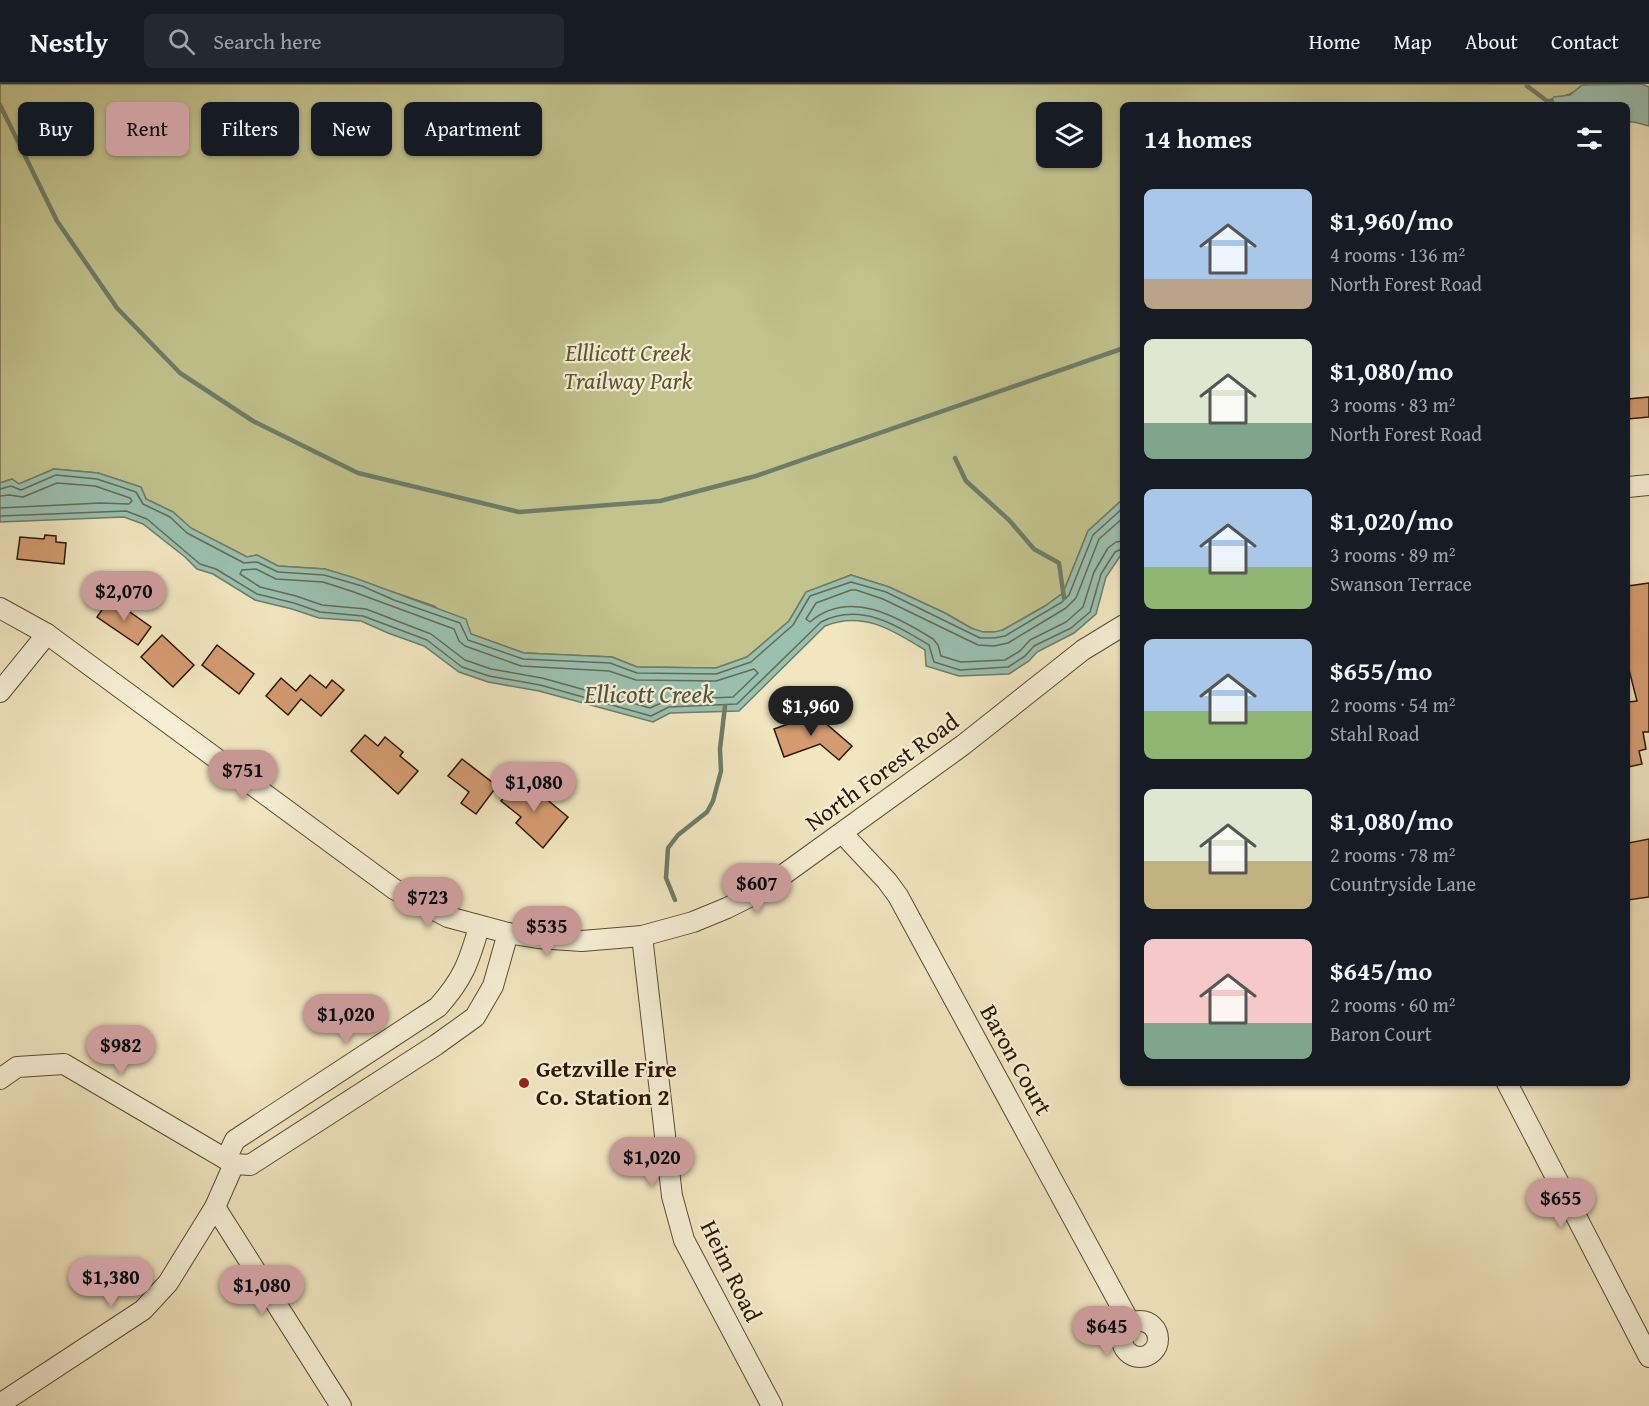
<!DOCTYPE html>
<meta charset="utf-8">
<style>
:root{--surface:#171b24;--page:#242831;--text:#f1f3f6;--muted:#9ea1a6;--line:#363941;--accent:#c59692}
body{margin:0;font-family:"Gentium Book Plus",serif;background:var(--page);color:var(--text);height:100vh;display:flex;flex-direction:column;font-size:22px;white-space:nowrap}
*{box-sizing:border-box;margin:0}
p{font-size:20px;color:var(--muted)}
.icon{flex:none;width:33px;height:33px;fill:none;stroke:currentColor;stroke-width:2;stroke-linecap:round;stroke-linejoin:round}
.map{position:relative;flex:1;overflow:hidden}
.panel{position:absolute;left:1120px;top:18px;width:510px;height:984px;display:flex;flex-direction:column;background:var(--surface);border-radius:9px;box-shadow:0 2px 4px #0004}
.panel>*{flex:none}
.banner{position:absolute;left:18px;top:18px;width:570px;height:54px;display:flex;gap:12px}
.buttons{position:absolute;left:1036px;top:18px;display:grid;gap:12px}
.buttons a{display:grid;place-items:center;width:66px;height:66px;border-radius:9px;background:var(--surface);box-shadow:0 2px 4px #0004;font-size:30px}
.price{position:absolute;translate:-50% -51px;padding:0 14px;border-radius:21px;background:var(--accent);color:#111;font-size:20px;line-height:39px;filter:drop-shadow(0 2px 3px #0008)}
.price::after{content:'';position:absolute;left:50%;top:36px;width:18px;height:14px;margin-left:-9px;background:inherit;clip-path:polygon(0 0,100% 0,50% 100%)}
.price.on{background:#222;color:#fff}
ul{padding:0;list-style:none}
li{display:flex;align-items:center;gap:18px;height:150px;padding:0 24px}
li span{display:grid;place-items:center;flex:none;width:168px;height:120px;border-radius:9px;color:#555}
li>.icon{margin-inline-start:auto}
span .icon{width:72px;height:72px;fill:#fffc;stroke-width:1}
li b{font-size:26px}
h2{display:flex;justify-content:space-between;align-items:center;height:72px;padding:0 24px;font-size:26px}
.chip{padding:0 21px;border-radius:9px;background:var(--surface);box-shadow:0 2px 4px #0004;font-size:21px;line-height:54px}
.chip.on{background:var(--accent);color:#111}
header{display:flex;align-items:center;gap:36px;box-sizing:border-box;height:84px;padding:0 30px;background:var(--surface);border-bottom:2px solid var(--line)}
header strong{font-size:28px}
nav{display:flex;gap:33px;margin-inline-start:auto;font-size:21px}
.search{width:420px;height:54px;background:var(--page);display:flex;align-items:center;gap:15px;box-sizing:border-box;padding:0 21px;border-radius:9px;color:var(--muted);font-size:22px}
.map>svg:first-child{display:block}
.green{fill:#c2c38d;stroke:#766e47;stroke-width:1.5;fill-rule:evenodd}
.water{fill:#9bc0b0;stroke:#6d7d6a;stroke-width:1.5}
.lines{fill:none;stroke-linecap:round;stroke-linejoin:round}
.shore{stroke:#626c58;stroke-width:1.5}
.stream{stroke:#6d7d6a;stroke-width:4.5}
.building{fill:#d49b71;stroke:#291801;stroke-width:1.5}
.minor-casing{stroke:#5b4c31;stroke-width:22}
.minor{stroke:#f6efd6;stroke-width:20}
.poi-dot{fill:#8f2418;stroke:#f6efd6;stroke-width:2}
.labels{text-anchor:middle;stroke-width:4.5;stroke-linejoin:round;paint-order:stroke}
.park-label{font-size:24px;font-style:italic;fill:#5f5432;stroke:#f6efd6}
.street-label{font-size:24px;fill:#291801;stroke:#f6efd6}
.poi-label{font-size:24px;font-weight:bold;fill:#291801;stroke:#f6efd6;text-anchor:start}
.water-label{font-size:26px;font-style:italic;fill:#51533e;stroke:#f6efd6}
</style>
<header>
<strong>Nestly</strong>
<div class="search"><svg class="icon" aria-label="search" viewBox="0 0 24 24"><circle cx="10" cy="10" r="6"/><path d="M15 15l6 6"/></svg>Search here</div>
<nav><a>Home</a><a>Map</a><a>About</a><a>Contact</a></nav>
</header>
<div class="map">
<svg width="1649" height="1322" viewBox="0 0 1649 1322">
<rect width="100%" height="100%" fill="#f1e6c0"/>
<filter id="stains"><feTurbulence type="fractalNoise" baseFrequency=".00333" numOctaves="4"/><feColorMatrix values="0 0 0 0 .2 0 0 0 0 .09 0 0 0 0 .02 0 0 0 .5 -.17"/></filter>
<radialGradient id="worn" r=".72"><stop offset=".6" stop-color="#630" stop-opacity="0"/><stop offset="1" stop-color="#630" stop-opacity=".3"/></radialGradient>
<path class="green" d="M0 0H1589C1580 1 1579 5 1572 9 1562 15 1553 11 1544 21H1124L1123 415 1088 447 1063 509 1045 522 999 548H978L945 529 889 503 851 491 806 508 789 537 747 573 716 584 637 583 612 573 524 569 471 550 434 522 325 485 278 482 257 471 247 473 190 444 173 428 146 415 141 403 98 389 54 385 19 400 12 395 0 399ZM1047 28H1092V74H1047Z"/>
<g class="water">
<polygon points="1642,0 1649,3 1649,42 1634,38 1628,38 1628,21 1544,21 1554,13 1570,11 1582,1"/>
<path d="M54 385 98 389 141 403 146 415 173 428 191 444 247 473 257 471 278 482 325 485 355 494 466 535 471 550 524 569 612 573 637 583 716 584 747 573 789 537 806 508 851 491 889 503 945 529 971 544 983 548H994L1003 546 1045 522 1063 509 1088 447 1123 415V468L1106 493 1096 530 1074 549 1037 568 1029 577 1009 590 959 592 926 582 925 566C894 547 863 526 825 542L739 627 670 629 653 638 539 607 488 598 459 588 424 562 388 549 361 537 319 534 292 525 255 516 213 490 197 485 185 473 143 440 124 433 0 438V399L12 395 19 400Z"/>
</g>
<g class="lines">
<g class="shore">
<polyline points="0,405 11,402 21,406 56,391 97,395 136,408 143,420 170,433 187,449 244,479 257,478 278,488 324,491 362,502 394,516 460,539 468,556 523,575 610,579 637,589 716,590 751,578 793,541 810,512 851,498 886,508 980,554 994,554 1005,552 1062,518 1069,511 1093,451 1124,423"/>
<polyline points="0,412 9,411 23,413 57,399 95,402 130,414 132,417 129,420 100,419 0,424"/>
<path d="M0 432 126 427 147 435 200 480 216 485 257 510 294 519 320 528 363 532 427 556 462 583 489 592 540 601 651 632 669 623 737 620 821 538C860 518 896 541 929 561L934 578 960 586 1008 583 1025 572 1034 562 1071 544 1090 528 1101 490 1115 468 1124 464"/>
<path d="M1124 433 1099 455 1076 514 1066 524 1008 559 994 562 978 561 883 515 856 506H851L816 519 806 535 810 538C849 504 898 533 933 555L938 561 941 572 961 578 1005 576 1020 567 1030 556 1066 538 1083 523 1094 488 1108 464 1116 458 1124 457"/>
<polygon points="256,485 276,495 323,498 351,507 454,545 459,557 465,562 521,582 609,587 636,596 716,597 754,585 758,589 733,613 668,616 650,624 542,594 491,585 465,576 431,550 366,525 322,521 296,512 260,503 240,490 242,486"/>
</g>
<g class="stream">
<polyline points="1527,2 1547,17 1552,17"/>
<polyline points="0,21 57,137 117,224 180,289 253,337 358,389 519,428 660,417 756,392 1124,264"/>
<polyline points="955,374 966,397 1009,436 1034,465 1059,479 1064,514"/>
<polyline points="675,816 666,794 668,764 678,751 707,728 713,717 721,687 720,665 725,622"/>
</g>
</g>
<g class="building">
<polygon points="1649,313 1649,333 1628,335 1628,315"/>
<polygon points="45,451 56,452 56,458 66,459 64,480 17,475 20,453 44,455"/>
<polygon points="1649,499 1649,648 1643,648 1646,665 1639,667 1642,680 1628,683 1628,618 1637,617 1628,582 1628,502"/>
<polygon points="110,514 151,543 138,561 97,533"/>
<polygon points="162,551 194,581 173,603 141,573"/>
<polygon points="217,561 254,590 239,610 202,581"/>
<polygon points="310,591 326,604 332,596 344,606 321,632 301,615 288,631 266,612 281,594 296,607"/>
<polygon points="820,629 822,636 852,662 839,676 820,660 784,673 774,645"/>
<polygon points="365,651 378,662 385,653 403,668 400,672 418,687 398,710 351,667"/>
<polygon points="462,675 497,702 476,730 461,719 469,708 448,692"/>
<polygon points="521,694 568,733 543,764 516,739 521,733 501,717"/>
<polygon points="1649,755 1649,813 1628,816 1628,759"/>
</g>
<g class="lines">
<g class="minor-casing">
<g id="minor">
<polyline points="1628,403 1649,401"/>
<polyline points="0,524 47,550 394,805 448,833 508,849 538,854 582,857 642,852 693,838 727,824 751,812 776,796 963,661 1083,566 1124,541"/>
<polyline points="0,608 47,550"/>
<polyline points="842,749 887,797 898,812 1130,1239"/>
<polyline points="642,852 672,1112 684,1156 772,1322"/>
<polyline points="0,995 17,983 64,980 234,1080 250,1081 436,961 475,933 493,902 508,849"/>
<polyline points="1507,999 1649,1273"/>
<path d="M226 1075 235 1056 438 923C463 895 469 878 479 843"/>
<polyline points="215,1123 341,1322"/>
<circle cx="1140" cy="1255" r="18"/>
<polyline points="0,1320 143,1226 168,1199 215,1123 234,1080"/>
</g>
</g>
<use href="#minor" class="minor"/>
</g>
<circle class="poi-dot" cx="524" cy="999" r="6"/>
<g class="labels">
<g class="park-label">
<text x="628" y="277">Elllicott Creek<tspan x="628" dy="28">Trailway Park</tspan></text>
</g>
<g class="street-label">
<text transform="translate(882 688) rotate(-36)" y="8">North Forest Road</text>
<text transform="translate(1016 976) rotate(61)" y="8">Baron Court</text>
<text transform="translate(731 1187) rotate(64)" y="8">Heim Road</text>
</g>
<g class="poi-label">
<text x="536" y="993">Getzville Fire<tspan x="536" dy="28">Co. Station 2</tspan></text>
</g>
<g class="water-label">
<text x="649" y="619">Ellicott Creek</text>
</g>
</g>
<rect width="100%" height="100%" filter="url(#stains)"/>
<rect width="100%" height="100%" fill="url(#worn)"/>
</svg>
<div class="buttons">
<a><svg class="icon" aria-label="layers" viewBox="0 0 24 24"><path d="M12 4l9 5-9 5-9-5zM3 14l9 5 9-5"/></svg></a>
</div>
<b class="price" style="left:124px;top:538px">$2,070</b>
<b class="price on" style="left:811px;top:653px">$1,960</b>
<b class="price" style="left:243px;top:717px">$751</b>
<b class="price" style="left:534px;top:729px">$1,080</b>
<b class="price" style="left:757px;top:830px">$607</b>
<b class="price" style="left:428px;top:844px">$723</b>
<b class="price" style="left:547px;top:873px">$535</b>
<b class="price" style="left:346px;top:961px">$1,020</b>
<b class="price" style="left:121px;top:992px">$982</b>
<b class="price" style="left:652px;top:1104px">$1,020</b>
<b class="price" style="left:1561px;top:1145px">$655</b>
<b class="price" style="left:111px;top:1224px">$1,380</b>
<b class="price" style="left:262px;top:1232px">$1,080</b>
<b class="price" style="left:1107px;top:1273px">$645</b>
<div class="banner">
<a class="chip">Buy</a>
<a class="chip on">Rent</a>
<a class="chip">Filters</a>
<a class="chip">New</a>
<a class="chip">Apartment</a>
</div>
<section class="panel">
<h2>14 homes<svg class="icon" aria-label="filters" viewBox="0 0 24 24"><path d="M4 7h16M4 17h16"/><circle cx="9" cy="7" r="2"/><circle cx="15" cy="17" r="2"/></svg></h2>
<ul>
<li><span style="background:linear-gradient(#a9c7e8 75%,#b9a48a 0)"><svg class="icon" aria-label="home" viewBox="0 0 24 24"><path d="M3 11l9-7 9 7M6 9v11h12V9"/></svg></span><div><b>$1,960/mo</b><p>4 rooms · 136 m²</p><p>North Forest Road</p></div></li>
<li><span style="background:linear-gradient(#dfe7d0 70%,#7fa58c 0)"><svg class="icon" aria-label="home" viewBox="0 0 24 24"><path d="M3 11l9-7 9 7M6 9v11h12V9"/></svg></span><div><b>$1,080/mo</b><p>3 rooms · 83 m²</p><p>North Forest Road</p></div></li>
<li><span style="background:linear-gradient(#a9c7e8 65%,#8fb573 0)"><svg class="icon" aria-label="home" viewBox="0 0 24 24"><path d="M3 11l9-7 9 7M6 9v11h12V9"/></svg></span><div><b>$1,020/mo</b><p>3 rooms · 89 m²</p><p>Swanson Terrace</p></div></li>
<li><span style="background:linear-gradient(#a9c7e8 60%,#8fb573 0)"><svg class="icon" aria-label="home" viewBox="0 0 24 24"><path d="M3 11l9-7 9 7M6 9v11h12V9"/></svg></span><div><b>$655/mo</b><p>2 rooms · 54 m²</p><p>Stahl Road</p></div></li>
<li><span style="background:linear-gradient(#dfe7d0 60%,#c2b280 0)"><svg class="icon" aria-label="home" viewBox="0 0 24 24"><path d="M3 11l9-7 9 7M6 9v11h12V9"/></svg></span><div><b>$1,080/mo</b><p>2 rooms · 78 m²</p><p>Countryside Lane</p></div></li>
<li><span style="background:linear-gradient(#f6c9c9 70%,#7fa58c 0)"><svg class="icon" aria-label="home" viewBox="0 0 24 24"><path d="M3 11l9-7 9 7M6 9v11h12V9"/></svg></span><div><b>$645/mo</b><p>2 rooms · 60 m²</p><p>Baron Court</p></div></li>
</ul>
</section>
</div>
